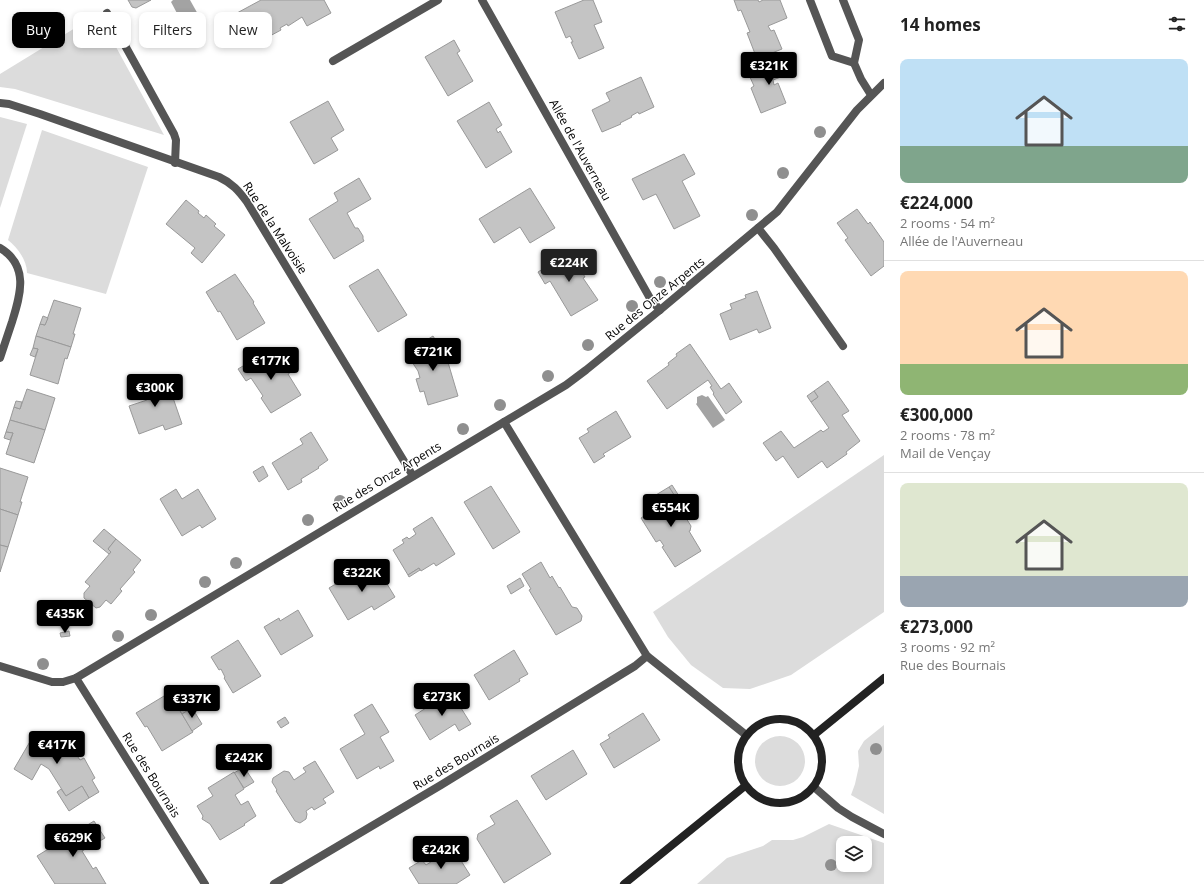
<!DOCTYPE html>
<meta charset="utf-8">
<style>
:root{--surface:#fff;--page:#f6f6f6;--text:#222;--muted:#767676;--line:#e0e0e0;--accent:#000}
body{margin:0;font-family:"Open Sans",sans-serif;background:var(--page);color:var(--text);height:100vh;display:flex;flex-direction:column;font-size:15px;white-space:nowrap}
*{box-sizing:border-box;margin:0}
p{font-size:13px;color:var(--muted)}
.icon{flex:none;width:22px;height:22px;fill:none;stroke:currentColor;stroke-width:2;stroke-linecap:round;stroke-linejoin:round}
.map{position:relative;flex:1;overflow:hidden}
.side{display:flex;flex-direction:column;background:var(--surface);width:320px}
.side>*{flex:none}
.top-card{position:absolute;left:12px;top:12px;width:380px;height:36px;display:flex;gap:8px}
.tools{position:absolute;left:836px;top:836px;display:grid;gap:8px}
.tools a{display:grid;place-items:center;width:36px;height:36px;border-radius:8px;background:var(--surface);box-shadow:0 2px 6px #0003;font-size:20px}
.price{position:absolute;translate:-50% -34px;padding:0 9px;border-radius:4px;background:var(--accent);color:#fff;font-size:13px;line-height:26px;filter:drop-shadow(0 1px 2px #0008)}
.price::after{content:'';position:absolute;left:50%;top:24px;width:12px;height:9px;margin-left:-6px;background:inherit;clip-path:polygon(0 0,100% 0,50% 100%)}
.price.selected{background:#222;color:#fff}
ul{padding:0;list-style:none}
li{display:grid;align-content:center;gap:8px;height:212px;padding:0 16px}
li+li{border-top:1px solid var(--line)}
li span{display:grid;place-items:center;height:124px;border-radius:8px;color:#555}
li>.icon{margin-inline-start:auto}
span .icon{width:72px;height:72px;fill:#fffc;stroke-width:1}
li b{font-size:17px}
h2{display:flex;justify-content:space-between;align-items:center;height:48px;padding:0 16px;font-size:17px}
.tag{padding:0 14px;border-radius:8px;background:var(--surface);box-shadow:0 2px 6px #0003;font-size:14px;line-height:36px}
.tag.selected{background:var(--accent);color:#fff}
main{display:flex;flex:1;min-height:0}
.map>svg:first-child{display:block}
.green{fill:#dcdcdc;fill-rule:evenodd}
.water{fill:#a3a3a3}
.building{fill:#c4c4c4;stroke:#999}
.lines{fill:none;stroke-linecap:round;stroke-linejoin:round}
.lane{stroke:#555;stroke-width:8}
.street{stroke:#555;stroke-width:8}
.secondary{stroke:#222;stroke-width:8}
.tree{fill:#8f8f8f}
.labels{text-anchor:middle;stroke-width:3;stroke-linejoin:round;paint-order:stroke}
.street-label{font-size:12px;fill:#000;stroke:#fff}
</style>
<main>
<div class="map">
<svg width="884" height="884" viewBox="0 0 884 884">
<rect width="100%" height="100%" fill="#fff"/>
<g class="green">
<polygon points="98,14 164,135 15,89 0,87 0,74"/>
<polygon points="0,117 27,124 0,208"/>
<path d="M42 130 148 167 106 294 27 273C27 260 17 247 8 240Z"/>
<polygon points="884,455 884,612 791,675 750,689 723,688 691,665 668,637 653,612"/>
<polygon points="884,725 884,814 851,795 855,784 859,766 858,751 864,741"/>
<circle cx="780" cy="761" r="25"/>
<path d="M829 824 884 843V884H697L727 858 763 846 772 840H793L803 837ZM843 843H865V865H843Z"/>
</g>
<g class="water">
<polygon points="173,0 190,0 204,25 188,34 171,2"/>
<polygon points="702,395 706,397 708,396 725,420 713,428 696,404 697,403 697,397"/>
</g>
<g class="building">
<polygon points="128,0 151,0 136,8 132,7"/>
<polygon points="261,0 324,0 331,13 307,26 302,17 288,26 287,24 280,28 281,30 255,44 237,13"/>
<polygon points="584,0 593,0 602,22 594,25 604,48 579,59 571,42 573,42 570,36 566,38 555,12"/>
<polygon points="734,0 758,0 759,2 763,0 780,0 787,18 768,26 771,31 774,30 782,49 757,59 747,33 750,32 741,10 738,11"/>
<polygon points="454,40 460,51 457,53 473,81 448,96 425,57"/>
<polygon points="786,60 791,73 773,80 774,85 778,83 786,103 761,113 751,88 754,86 749,75"/>
<polygon points="641,77 654,107 639,114 638,112 631,116 632,117 620,123 621,124 602,132 592,110 610,101 606,93"/>
<polygon points="328,101 344,130 331,138 338,150 314,164 290,122"/>
<polygon points="489,102 502,125 496,129 498,133 500,131 512,152 486,168 457,121"/>
<polygon points="684,154 695,174 682,181 700,216 674,229 656,194 643,200 632,179"/>
<polygon points="359,178 371,199 347,213 355,228 358,228 363,236 363,239 364,241 334,259 309,219 338,201 334,193"/>
<polygon points="530,188 555,228 530,243 520,227 494,243 479,219"/>
<polygon points="186,200 199,211 198,213 204,218 206,215 216,224 214,226 225,235 202,263 191,253 195,248 166,224"/>
<polygon points="857,209 868,224 870,222 884,242 884,266 871,276 845,240 848,238 837,223"/>
<polygon points="573,250 581,263 577,264 585,277 583,278 598,300 571,316 550,281 545,284 538,272"/>
<polygon points="378,269 407,315 378,332 349,286"/>
<polygon points="235,274 254,302 253,303 265,323 237,340 220,311 218,312 206,292"/>
<polygon points="757,291 771,328 759,333 757,329 730,340 720,314 732,309 730,304 746,298 745,295"/>
<polygon points="54,300 81,308 73,334 75,334 71,347 36,336 40,324 45,325"/>
<polygon points="43,316 48,318 45,325 40,324"/>
<polygon points="36,336 71,347 67,359 65,358 58,384 30,375 38,349 33,348"/>
<polygon points="433,336 447,359 458,396 428,405 424,391 420,392 416,379 420,378 418,371 406,353"/>
<polygon points="690,344 721,389 729,383 742,402 726,414 713,394 714,393 710,387 712,386 708,380 667,409 647,381 669,365 668,363 677,356 676,354"/>
<polygon points="33,348 38,349 35,357 30,355"/>
<polygon points="268,351 275,362 282,358 291,372 288,374 301,395 271,413 261,398 263,396 251,378 246,381 238,369"/>
<polygon points="160,375 166,393 171,392 182,424 165,430 163,425 139,434 129,406 147,400 141,382"/>
<polygon points="828,381 849,411 842,415 860,441 846,452 847,454 827,468 822,461 798,478 783,456 776,461 763,443 781,431 794,448 821,430 823,432 829,428 811,402 818,397 814,391"/>
<polygon points="27,389 55,398 45,430 10,420 14,407 20,409"/>
<polygon points="814,391 818,397 811,402 807,396"/>
<polygon points="16,401 22,402 20,409 14,407"/>
<polygon points="616,411 631,437 603,454 605,456 594,463 579,438 589,432 587,429"/>
<polygon points="10,420 45,430 34,463 6,454 13,433 6,432"/>
<polygon points="6,432 13,433 10,440 4,438"/>
<polygon points="311,432 328,460 318,467 319,468 301,479 302,482 288,490 272,463 303,444 300,439"/>
<polygon points="263,466 268,476 259,482 253,472"/>
<polygon points="0,468 28,477 20,502 22,502 18,515 0,509"/>
<polygon points="672,485 679,496 676,498 669,487"/>
<polygon points="491,486 520,532 493,549 464,502"/>
<polygon points="669,487 676,498 674,499 691,526 690,531 689,531 701,551 675,567 662,547 664,546 660,540 656,542 641,518 657,508 651,498"/>
<polygon points="176,489 182,499 198,489 216,519 202,528 200,525 182,536 160,499"/>
<polygon points="0,509 18,515 8,547 0,545"/>
<polygon points="432,517 455,554 436,566 434,563 421,571 419,568 408,575 393,550 404,543 402,540 407,537 409,539 416,534 413,529"/>
<polygon points="104,529 116,539 108,549 111,552 109,554 93,541"/>
<polygon points="116,539 141,560 133,570 135,572 120,589 122,591 111,604 106,600 100,607 96,608 84,598 84,593 90,586 85,582 111,552 108,549"/>
<polygon points="0,545 8,547 0,572"/>
<polygon points="541,562 550,578 552,576 559,588 560,587 572,607 577,608 582,616 581,621 556,635 529,590 531,589 522,574"/>
<polygon points="376,566 395,597 374,610 372,606 348,620 329,588 344,579 346,583"/>
<polygon points="419,568 420,570 409,577 408,575"/>
<polygon points="520,578 524,586 511,594 507,586"/>
<polygon points="298,610 313,636 281,655 264,627 279,618 280,621"/>
<polygon points="69,631 70,636 61,637 60,633"/>
<polygon points="238,640 261,676 233,693 224,678 225,677 221,669 219,670 211,657"/>
<polygon points="514,650 528,674 519,679 520,681 489,700 474,675"/>
<polygon points="451,692 471,724 459,731 455,724 430,740 415,715"/>
<polygon points="169,693 193,732 162,751 147,726 145,727 136,713"/>
<polygon points="180,693 184,694 191,705 190,709 182,714 172,698"/>
<polygon points="372,704 389,732 380,737 394,761 380,769 379,766 357,779 340,749 365,734 354,715"/>
<polygon points="190,709 194,711 202,724 192,731 182,714"/>
<polygon points="643,713 660,740 614,768 600,744 610,738 608,735"/>
<polygon points="285,717 289,723 281,728 277,722"/>
<polygon points="35,733 49,740 52,735 72,746 71,747 80,760 84,758 95,778 92,780 99,792 89,798 82,786 66,796 49,769 41,764 32,780 14,769"/>
<polygon points="573,750 587,774 546,800 531,776"/>
<polygon points="315,761 334,792 323,799 326,803 314,810 312,807 306,811 307,814 306,819 300,823 295,821 276,791 277,790 272,782 273,778 284,771 289,772 294,780 306,772 303,768"/>
<polygon points="244,767 254,782 244,788 234,773"/>
<polygon points="234,772 244,789 235,795 241,805 248,801 256,816 244,824 245,825 220,840 210,824 202,819 203,816 197,806 213,796 208,788"/>
<polygon points="82,786 89,798 69,811 57,792 61,789 66,796"/>
<polygon points="517,800 551,854 504,883 477,839 478,834 495,824 490,816"/>
<polygon points="94,821 105,838 82,851 93,869 96,867 106,884 55,884 37,856"/>
<polygon points="453,848 470,875 456,884 419,884 409,868 422,860 426,865"/>
</g>
<g class="lines">
<polyline class="lane" points="107,13 174,134 176,140 175,163"/>
<g class="street">
<polyline points="482,0 651,300 660,310"/>
<polyline points="810,0 832,56 854,63"/>
<polyline points="843,0 859,40 854,63 861,79 871,95"/>
<polyline points="333,61 438,0"/>
<path d="M0 103 9 104 40 114 219 177C232 183 239 191 247 202L413 476"/>
<polyline points="758,228 774,248 843,346"/>
<path d="M0 248C30 266 20 296 12 322 8 334 4 346 0 358"/>
<polyline points="504,422 647,656 746,735"/>
<polyline points="0,666 52,682 63,682 76,678 566,385 586,370 660,310 777,212 857,110 884,83"/>
<polyline points="76,678 205,884"/>
<polyline points="814,787 838,808 852,817 884,834"/>
<polyline points="274,884 441,785 635,666 647,656"/>
</g>
<g class="secondary">
<circle cx="780" cy="761" r="42"/>
<polyline points="814,735 884,678"/>
<polyline points="624,884 745,786"/>
</g>
</g>
<g class="tree">
<circle cx="820" cy="132" r="6"/>
<circle cx="783" cy="173" r="6"/>
<circle cx="752" cy="215" r="6"/>
<circle cx="660" cy="282" r="6"/>
<circle cx="632" cy="306" r="6"/>
<circle cx="588" cy="345" r="6"/>
<circle cx="548" cy="376" r="6"/>
<circle cx="500" cy="405" r="6"/>
<circle cx="463" cy="429" r="6"/>
<circle cx="340" cy="501" r="6"/>
<circle cx="308" cy="520" r="6"/>
<circle cx="236" cy="563" r="6"/>
<circle cx="205" cy="582" r="6"/>
<circle cx="151" cy="615" r="6"/>
<circle cx="118" cy="636" r="6"/>
<circle cx="43" cy="664" r="6"/>
<circle cx="876" cy="749" r="6"/>
<circle cx="831" cy="865" r="6"/>
</g>
<g class="labels">
<g class="street-label">
<text transform="translate(580 150) rotate(61)" y="4">Allée de l'Auverneau</text>
<text transform="translate(275 228) rotate(57)" y="4">Rue de la Malvoisie</text>
<text transform="translate(655 299) rotate(-39)" y="4">Rue des Onze Arpents</text>
<text transform="translate(387 477) rotate(-31)" y="4">Rue des Onze Arpents</text>
<text transform="translate(456 762) rotate(-31)" y="4">Rue des Bournais</text>
<text transform="translate(151 775) rotate(58)" y="4">Rue des Bournais</text>
</g>
</g>
</svg>
<div class="tools">
<a><svg class="icon" aria-label="layers" viewBox="0 0 24 24"><path d="M12 4l9 5-9 5-9-5zM3 14l9 5 9-5"/></svg></a>
</div>
<b class="price" style="left:769px;top:86px">€321K</b>
<b class="price selected" style="left:569px;top:283px">€224K</b>
<b class="price" style="left:433px;top:372px">€721K</b>
<b class="price" style="left:271px;top:381px">€177K</b>
<b class="price" style="left:155px;top:408px">€300K</b>
<b class="price" style="left:671px;top:528px">€554K</b>
<b class="price" style="left:362px;top:593px">€322K</b>
<b class="price" style="left:65px;top:634px">€435K</b>
<b class="price" style="left:442px;top:717px">€273K</b>
<b class="price" style="left:192px;top:719px">€337K</b>
<b class="price" style="left:57px;top:765px">€417K</b>
<b class="price" style="left:244px;top:778px">€242K</b>
<b class="price" style="left:73px;top:858px">€629K</b>
<b class="price" style="left:441px;top:870px">€242K</b>
<div class="top-card">
<a class="tag selected">Buy</a>
<a class="tag">Rent</a>
<a class="tag">Filters</a>
<a class="tag">New</a>
</div>
</div>
<section class="side">
<h2>14 homes<svg class="icon" aria-label="filters" viewBox="0 0 24 24"><path d="M4 7h16M4 17h16"/><circle cx="9" cy="7" r="2"/><circle cx="15" cy="17" r="2"/></svg></h2>
<ul>
<li><span style="background:linear-gradient(#bfe0f5 70%,#7fa58c 0)"><svg class="icon" aria-label="home" viewBox="0 0 24 24"><path d="M3 11l9-7 9 7M6 9v11h12V9"/></svg></span><div><b>€224,000</b><p>2 rooms · 54 m²</p><p>Allée de l'Auverneau</p></div></li>
<li><span style="background:linear-gradient(#ffd9b3 75%,#8fb573 0)"><svg class="icon" aria-label="home" viewBox="0 0 24 24"><path d="M3 11l9-7 9 7M6 9v11h12V9"/></svg></span><div><b>€300,000</b><p>2 rooms · 78 m²</p><p>Mail de Vençay</p></div></li>
<li><span style="background:linear-gradient(#dfe7d0 75%,#9aa5b1 0)"><svg class="icon" aria-label="home" viewBox="0 0 24 24"><path d="M3 11l9-7 9 7M6 9v11h12V9"/></svg></span><div><b>€273,000</b><p>3 rooms · 92 m²</p><p>Rue des Bournais</p></div></li>
</ul>
</section>
</main>
